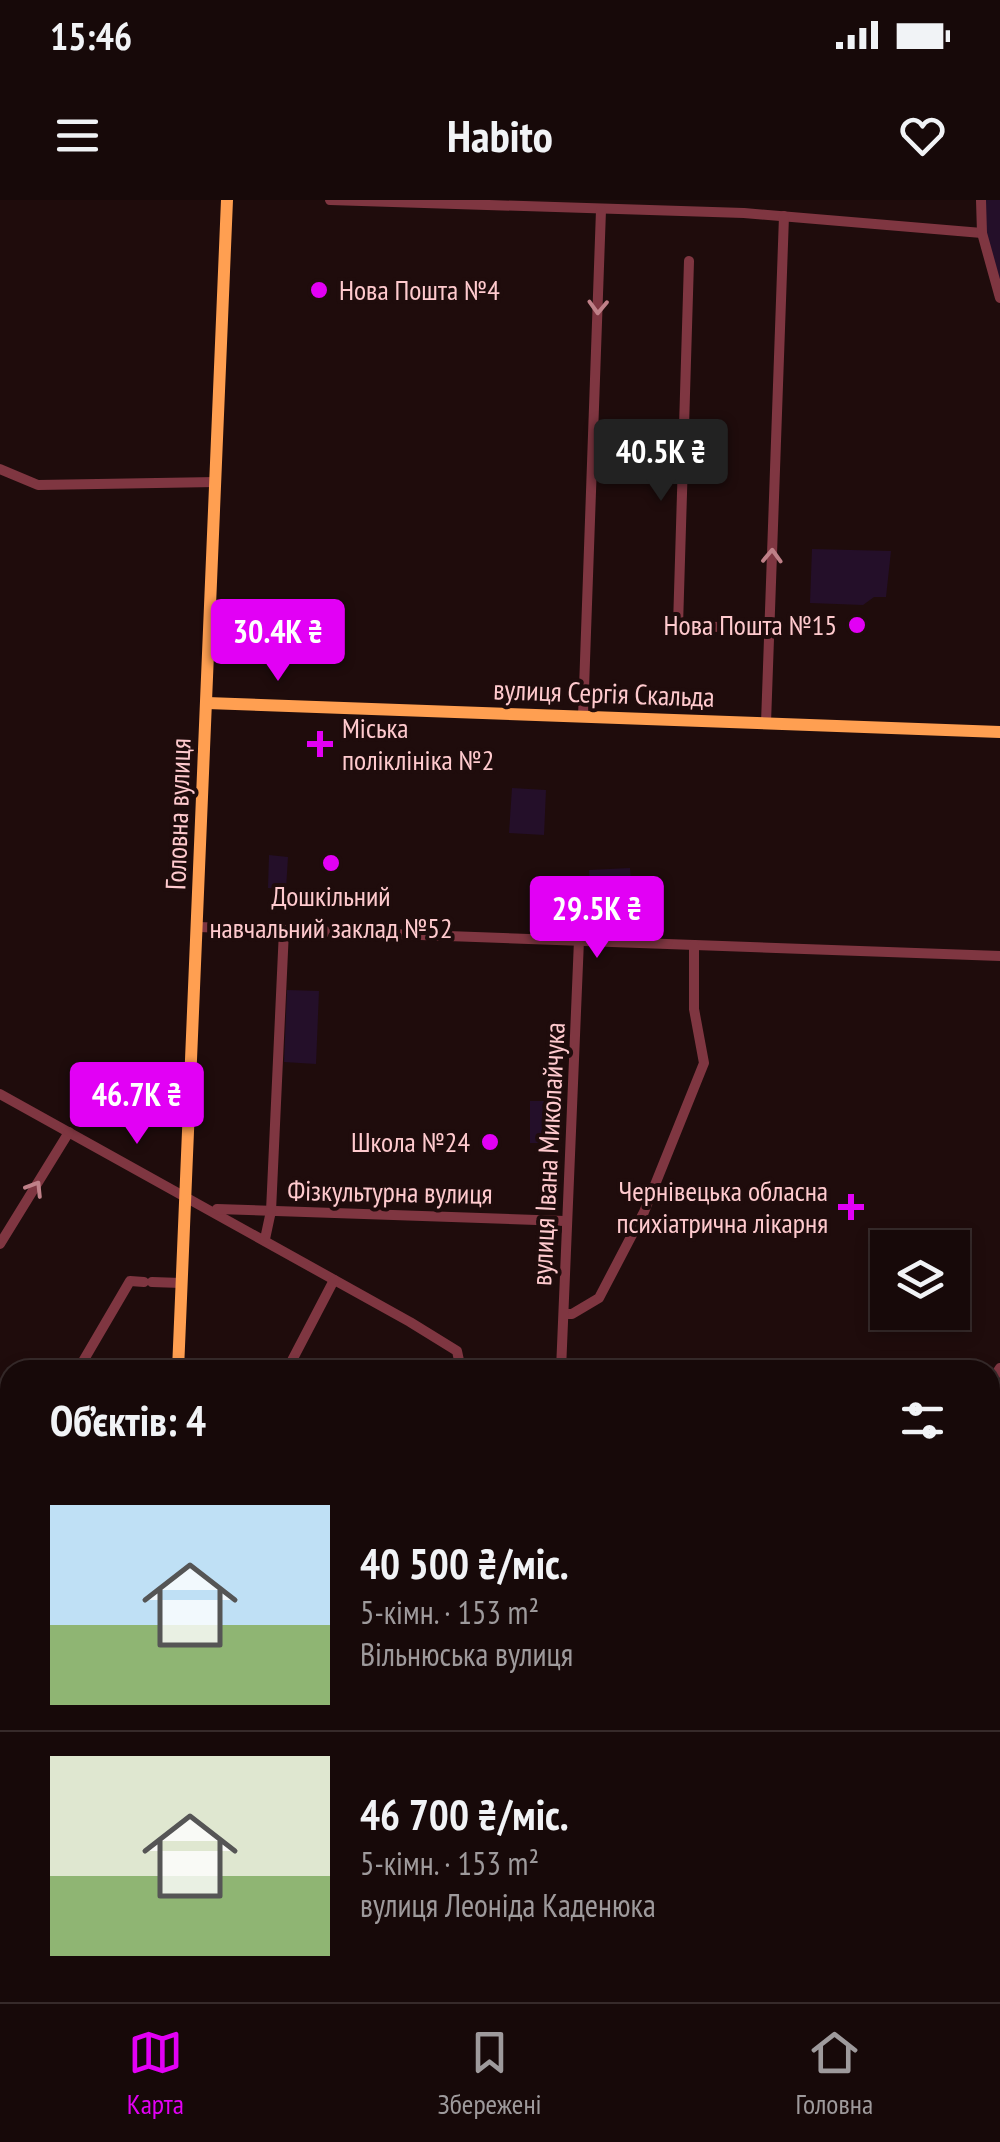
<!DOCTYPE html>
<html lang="uk">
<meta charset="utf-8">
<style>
:root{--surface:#170909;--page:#201212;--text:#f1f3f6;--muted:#9e9a9c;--line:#362a2a;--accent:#e200f5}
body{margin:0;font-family:"PT Sans Narrow",sans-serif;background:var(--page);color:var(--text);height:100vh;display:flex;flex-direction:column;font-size:38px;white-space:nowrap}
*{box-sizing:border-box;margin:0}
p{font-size:32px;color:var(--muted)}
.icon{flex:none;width:55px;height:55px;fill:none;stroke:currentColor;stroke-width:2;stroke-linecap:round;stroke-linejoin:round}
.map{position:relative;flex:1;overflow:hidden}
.sheet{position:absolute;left:0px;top:1160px;width:1000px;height:642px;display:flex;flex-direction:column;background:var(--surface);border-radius:30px 30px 0 0;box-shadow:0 5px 15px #0003,0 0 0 2px var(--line)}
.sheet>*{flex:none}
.controls{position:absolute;left:870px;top:1030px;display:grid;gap:20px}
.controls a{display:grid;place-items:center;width:100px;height:100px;border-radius:0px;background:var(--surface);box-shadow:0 5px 15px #0003,0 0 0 2px var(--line);font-size:50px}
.price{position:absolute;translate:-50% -85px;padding:0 22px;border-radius:10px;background:var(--accent);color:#fff;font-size:32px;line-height:65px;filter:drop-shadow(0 2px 5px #0008)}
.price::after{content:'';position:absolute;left:50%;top:60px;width:30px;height:22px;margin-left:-15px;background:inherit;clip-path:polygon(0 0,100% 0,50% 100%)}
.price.on{background:#222;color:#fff}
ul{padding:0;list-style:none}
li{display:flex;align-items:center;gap:30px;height:250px;padding:0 50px}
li+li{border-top:2px solid var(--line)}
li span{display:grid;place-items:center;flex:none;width:280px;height:200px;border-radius:0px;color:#555}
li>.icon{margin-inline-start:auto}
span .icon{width:120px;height:120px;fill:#fffc;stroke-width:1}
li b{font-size:42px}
h2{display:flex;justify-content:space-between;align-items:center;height:120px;padding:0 50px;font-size:42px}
.status{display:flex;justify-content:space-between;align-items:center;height:70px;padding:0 50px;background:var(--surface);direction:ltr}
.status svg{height:28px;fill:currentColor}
header{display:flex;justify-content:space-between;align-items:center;height:130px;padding:0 50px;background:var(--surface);font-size:45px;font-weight:700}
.dock{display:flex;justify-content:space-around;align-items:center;height:140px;border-top:2px solid var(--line);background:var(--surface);font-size:28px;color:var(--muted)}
.dock a{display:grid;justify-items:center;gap:5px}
.dock .on{color:var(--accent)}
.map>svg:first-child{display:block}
.green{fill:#240f29}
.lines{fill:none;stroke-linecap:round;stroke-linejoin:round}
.stream{stroke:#3c0824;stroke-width:2.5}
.minor{stroke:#7f3641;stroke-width:10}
.major{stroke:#ff9f51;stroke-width:12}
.oneway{stroke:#bf8088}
.poi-dot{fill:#e200f5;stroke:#1f0c0c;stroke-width:4}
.labels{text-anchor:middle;stroke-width:8;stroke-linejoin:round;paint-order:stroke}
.poi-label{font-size:28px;fill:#ffcace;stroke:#1f0c0c;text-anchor:end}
.street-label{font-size:28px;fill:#ffcace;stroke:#1f0c0c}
</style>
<div class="status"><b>15:46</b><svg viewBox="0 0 49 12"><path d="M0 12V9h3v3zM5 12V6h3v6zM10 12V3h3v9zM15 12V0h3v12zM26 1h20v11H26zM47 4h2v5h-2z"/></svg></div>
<header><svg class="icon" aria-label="menu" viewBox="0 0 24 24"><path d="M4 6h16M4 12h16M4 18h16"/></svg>Habito<svg class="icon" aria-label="heart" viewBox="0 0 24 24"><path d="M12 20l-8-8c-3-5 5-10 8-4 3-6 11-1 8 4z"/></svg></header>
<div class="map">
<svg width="1000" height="1802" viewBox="0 0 1000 1802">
<rect width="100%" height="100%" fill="#1f0c0c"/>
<g class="green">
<polygon points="981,0 1000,0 1000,93 983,33"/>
<polygon points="812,349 891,351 886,397 874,397 863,405 810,403"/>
<polygon points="512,588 546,590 544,635 509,633"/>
<polygon points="269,655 288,657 286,689 268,688"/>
<polygon points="630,668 632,696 590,698 589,670"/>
<polygon points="287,790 319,791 316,864 284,862"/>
<rect x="530" y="901" width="25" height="42"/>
<polygon points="852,1792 895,1793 900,1796 895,1802 845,1802"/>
</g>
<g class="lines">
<polyline class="stream" points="0,1792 3,1802"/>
<g class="minor">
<polyline points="330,0 744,13 982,33"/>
<polyline points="981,0 982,33 1000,98"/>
<polyline points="689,61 678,426 769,428"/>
<polyline points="0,269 38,285 216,282"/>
<polyline points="583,517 601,10"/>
<polyline points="766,523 784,16"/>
<polyline points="198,727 1000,756"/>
<polyline points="0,894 410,1122 457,1151 461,1170"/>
<polyline points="217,1009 565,1021"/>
<polyline points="265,1039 271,1011 284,730"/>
<polyline points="0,1044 69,932"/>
<polyline points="152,1082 181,1083"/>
<polyline points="564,1114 572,1114 599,1098 644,1012 704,863 694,809 694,745"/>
<polyline points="83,1170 82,1163 130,1081 144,1082"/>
<polyline points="287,1170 334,1080"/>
<polyline points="561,1170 579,740"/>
<polyline points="990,1183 1000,1168"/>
<polyline points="0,1337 10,1333"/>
<polyline points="0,1362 10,1390"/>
<polyline points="0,1640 10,1639"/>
<polyline points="990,1695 1000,1702"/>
<polyline points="0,1727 10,1727"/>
<polyline points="1000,1733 996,1746 1000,1766"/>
<polyline points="45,1802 45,1792"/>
<polyline points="316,1802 317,1792"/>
<polyline points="540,1802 541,1792"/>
<polyline points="576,1802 584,1792"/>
</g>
<g class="major">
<polyline points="207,503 1000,532"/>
<polyline points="178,1170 227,0"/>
<polyline points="0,1246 10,1245"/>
<polyline points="0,1260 10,1259"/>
<polyline points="990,1322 1000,1330"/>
<polyline points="990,1340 1000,1347"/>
<polyline points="153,1802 154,1792"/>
</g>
</g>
<defs><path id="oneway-chevron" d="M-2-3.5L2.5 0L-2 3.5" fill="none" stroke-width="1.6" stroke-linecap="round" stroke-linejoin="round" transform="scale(2.5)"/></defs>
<g class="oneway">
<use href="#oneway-chevron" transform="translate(598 107) rotate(92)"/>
<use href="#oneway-chevron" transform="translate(772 356) rotate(-88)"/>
<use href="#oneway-chevron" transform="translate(35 988) rotate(-58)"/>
</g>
<g class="poi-dot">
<circle cx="319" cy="90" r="10"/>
<circle cx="857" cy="425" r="10"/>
<path d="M315 529h10v10h10v10h-10v10h-10v-10h-10v-10h10z"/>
<circle cx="331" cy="663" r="10"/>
<circle cx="490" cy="942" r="10"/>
<path d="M846 992h10v10h10v10h-10v10h-10v-10h-10v-10h10z"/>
</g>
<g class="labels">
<g class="poi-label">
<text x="339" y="100" text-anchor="start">Нова Пошта №4</text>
<text x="837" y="435">Нова Пошта №15</text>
<text x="342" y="538" text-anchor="start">Міська<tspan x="342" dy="32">поліклініка №2</tspan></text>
<text x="331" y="706" text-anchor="middle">Дошкільний<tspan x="331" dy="32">навчальний заклад №52</tspan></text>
<text x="470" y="952">Школа №24</text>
<text x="828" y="1001">Чернівецька обласна<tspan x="828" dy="32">психіатрична лікарня</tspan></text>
</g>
<g class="street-label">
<text transform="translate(604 493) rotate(2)" y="10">вулиця Сергія Скальда</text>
<text transform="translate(178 614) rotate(-88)" y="10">Головна вулиця</text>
<text transform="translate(548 954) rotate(-87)" y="10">вулиця Івана Миколайчука</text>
<text transform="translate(390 992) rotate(1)" y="10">Фізкультурна вулиця</text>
</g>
</g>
</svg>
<div class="controls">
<a><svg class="icon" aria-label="layers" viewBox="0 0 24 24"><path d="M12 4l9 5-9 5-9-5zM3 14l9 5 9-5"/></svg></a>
</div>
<b class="price on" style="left:661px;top:304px">40.5K ₴</b>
<b class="price" style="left:278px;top:484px">30.4K ₴</b>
<b class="price" style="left:597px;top:761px">29.5K ₴</b>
<b class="price" style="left:137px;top:947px">46.7K ₴</b>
<section class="sheet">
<h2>Об’єктів: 4<svg class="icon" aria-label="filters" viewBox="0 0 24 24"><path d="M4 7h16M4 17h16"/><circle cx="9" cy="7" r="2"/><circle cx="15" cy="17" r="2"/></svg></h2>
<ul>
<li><span style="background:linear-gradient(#bfe0f5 60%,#8fb573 0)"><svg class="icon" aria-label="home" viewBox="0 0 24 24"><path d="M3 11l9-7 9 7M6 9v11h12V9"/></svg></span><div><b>40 500 ₴/міс.</b><p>5-кімн. · 153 m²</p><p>Вільнюська вулиця</p></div></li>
<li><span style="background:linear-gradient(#dfe7d0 60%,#8fb573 0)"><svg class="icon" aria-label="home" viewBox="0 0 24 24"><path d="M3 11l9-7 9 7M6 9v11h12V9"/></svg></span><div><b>46 700 ₴/міс.</b><p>5-кімн. · 153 m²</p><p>вулиця Леоніда Каденюка</p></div></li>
</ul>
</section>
</div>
<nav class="dock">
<a class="on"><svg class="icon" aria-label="map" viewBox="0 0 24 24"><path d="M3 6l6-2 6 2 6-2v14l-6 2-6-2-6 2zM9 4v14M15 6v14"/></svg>Карта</a>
<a><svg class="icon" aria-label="saved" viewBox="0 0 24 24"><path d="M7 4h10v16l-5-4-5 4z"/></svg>Збережені</a>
<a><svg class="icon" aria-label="home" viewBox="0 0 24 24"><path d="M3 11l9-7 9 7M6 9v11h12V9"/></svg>Головна</a>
</nav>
